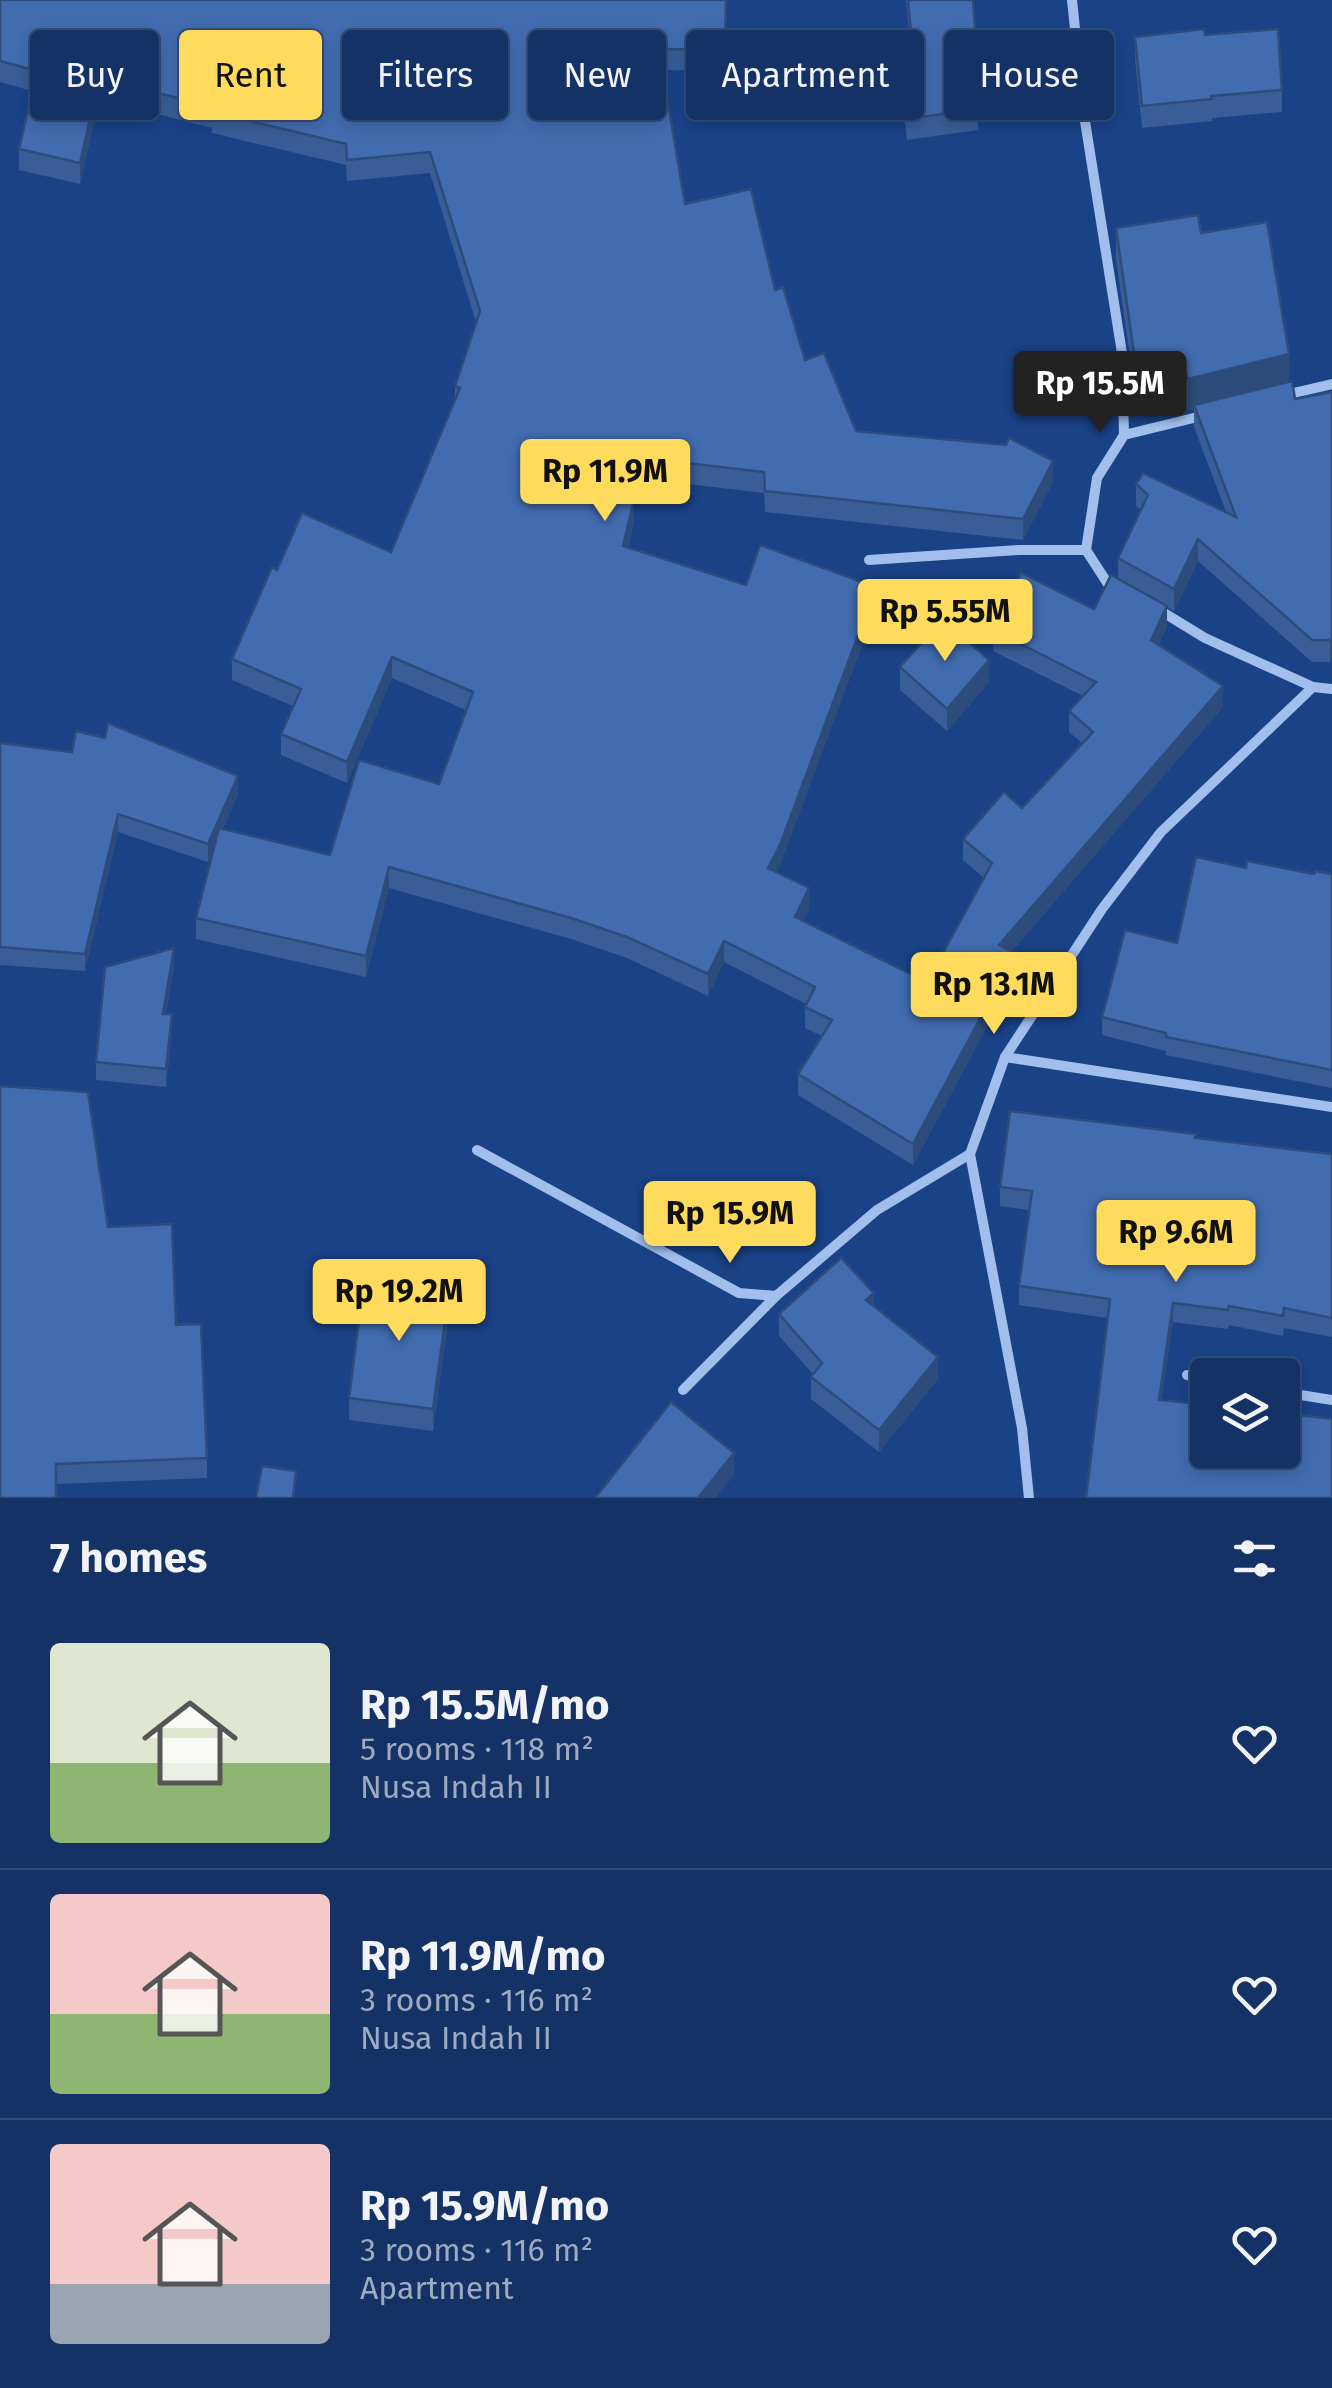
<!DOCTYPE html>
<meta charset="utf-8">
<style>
:root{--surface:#143265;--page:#213e6e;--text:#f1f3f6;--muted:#9daabf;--line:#334d79;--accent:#ffdb5d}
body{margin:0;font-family:"Fira Sans",sans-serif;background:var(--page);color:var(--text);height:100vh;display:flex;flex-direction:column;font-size:38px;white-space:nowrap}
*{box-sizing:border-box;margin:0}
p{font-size:32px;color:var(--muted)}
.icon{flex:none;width:55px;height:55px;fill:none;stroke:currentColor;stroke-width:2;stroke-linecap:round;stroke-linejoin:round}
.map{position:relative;height:1498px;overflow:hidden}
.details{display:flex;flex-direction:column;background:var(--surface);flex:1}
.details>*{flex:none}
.guide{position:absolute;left:30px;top:30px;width:1272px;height:90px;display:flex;gap:20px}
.controls{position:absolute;left:1190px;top:1358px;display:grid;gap:20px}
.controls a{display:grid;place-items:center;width:110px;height:110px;border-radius:10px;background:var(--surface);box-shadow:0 5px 15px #0003,0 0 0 2px var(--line);font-size:50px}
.price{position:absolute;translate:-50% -85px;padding:0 22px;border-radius:10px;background:var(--accent);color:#111;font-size:32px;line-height:65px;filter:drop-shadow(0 2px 5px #0008)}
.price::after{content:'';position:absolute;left:50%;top:60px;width:30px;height:22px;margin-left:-15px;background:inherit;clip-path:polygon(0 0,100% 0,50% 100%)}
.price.current{background:#222;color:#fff}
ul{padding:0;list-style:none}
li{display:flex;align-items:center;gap:30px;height:250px;padding:0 50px}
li+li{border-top:2px solid var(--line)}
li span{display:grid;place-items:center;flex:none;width:280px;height:200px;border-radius:10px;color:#555}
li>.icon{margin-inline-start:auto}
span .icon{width:120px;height:120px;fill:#fffc;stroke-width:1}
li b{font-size:42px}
h2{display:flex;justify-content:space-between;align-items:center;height:120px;padding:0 50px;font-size:42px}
.tag{padding:0 35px;border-radius:10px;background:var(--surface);box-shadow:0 5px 15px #0003,0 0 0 2px var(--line);font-size:35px;line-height:90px}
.tag.current{background:var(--accent);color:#111}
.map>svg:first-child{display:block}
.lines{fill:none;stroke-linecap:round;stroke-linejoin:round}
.street{stroke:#a1beec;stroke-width:10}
.wall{fill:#395d97}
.shaded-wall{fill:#2e4c7b}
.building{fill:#426cb0;stroke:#2e4c7b;stroke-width:2.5}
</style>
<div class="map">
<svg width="1332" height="1498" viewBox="0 0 1332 1498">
<rect width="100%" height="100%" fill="#1a4287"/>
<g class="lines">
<g class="street">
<polyline points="1072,0 1084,115 1122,353 1124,435 1097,478 1086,550 1108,584 1118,589"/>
<polyline points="1285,395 1332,384"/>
<polyline points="1124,435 1206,415"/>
<polyline points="869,560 1019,550 1086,550"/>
<polyline points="1156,608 1205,638 1313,687 1332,689"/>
<polyline points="1005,1057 1332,1107"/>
<polyline points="477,1150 739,1293 776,1296 877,1210 970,1154"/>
<polyline points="1187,1375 1208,1379"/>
<polyline points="683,1390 776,1296"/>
<polyline points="1282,1392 1332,1400"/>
<polyline points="1029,1498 1022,1428 970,1154 1005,1057 1102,909 1161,832 1313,687"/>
</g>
</g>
<g class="wall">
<polygon points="0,0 726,0 725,71 662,70 685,204 775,290 805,360 856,431 1053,482 1023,540 765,512 764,493 644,479 639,498 630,497 634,520 628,548 746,585 876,608 777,872 809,909 803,921 927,982 984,878 963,860 963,839 1022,808 1082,743 1069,732 1069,711 1083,696 993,651 993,630 1094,609 1118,579 1118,558 1141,510 1136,506 1136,484 1226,512 1194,427 1194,409 1188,410 1178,384 1135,391 1116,259 1116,228 1201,233 1289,381 1295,399 1332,392 1332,660 1330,662 1312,662 1198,561 1174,611 1167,607 1167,627 1159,644 1223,707 1012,951 1015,974 913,1165 798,1095 798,1074 822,1036 805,1028 805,1007 806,1004 724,962 708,996 627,958 571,939 389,888 366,977 196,939 196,918 213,852 208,862 118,832 85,971 0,965 0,743 238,794 223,829 330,855 439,784 466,710 392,678 347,783 281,755 281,734 293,706 232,680 232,659 277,570 391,552 455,400 455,386 476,322 430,173 347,181 346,165 212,133 212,128 99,99 80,184 19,170 19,149 32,91 0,82"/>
<polygon points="906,0 973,0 976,43 976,64 973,65 978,109 978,130 907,140 901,86 901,65 912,64"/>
<polygon points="1205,35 1282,90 1282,112 1212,118 1212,121 1142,128 1135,59 1135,37"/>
<polygon points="900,667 989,682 947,731 900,690"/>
<polygon points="1246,868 1314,874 1332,874 1332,1088 1166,1055 1166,1051 1102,1035 1102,1017 1177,943"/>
<polygon points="174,965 166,1014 172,1032 166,1087 96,1080 96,1062"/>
<polygon points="1196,1138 1332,1154 1332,1337 1284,1328 1283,1336 1229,1325 1228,1329 1173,1322 1086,1498 1107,1318 1019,1305 1019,1286 1030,1210 1000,1206 1000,1187"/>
<polygon points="108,1227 176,1325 207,1458 207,1478 56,1484 0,1498"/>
<polygon points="874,1306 938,1379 879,1452 811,1399 811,1377 813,1374 779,1336 779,1314"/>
<polygon points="449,1313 433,1431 349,1420 349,1398"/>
</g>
<g class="shaded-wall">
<polygon points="99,78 99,99 80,184 80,163"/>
<polygon points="1289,354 1289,386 1194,405 1194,409 1188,410 1188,379"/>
<polygon points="644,458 644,479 639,498 639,477"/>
<polygon points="1053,461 1053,482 1023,540 1023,519"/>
<polygon points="634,499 634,520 623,567 623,546"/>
<polygon points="1198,539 1198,561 1174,611 1174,589"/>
<polygon points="876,587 876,608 780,866 768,889 768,868"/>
<polygon points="1167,606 1167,627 1151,661 1151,640"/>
<polygon points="1332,638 1332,660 1330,662 1330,640"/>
<polygon points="392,657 392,678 347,783 347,762"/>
<polygon points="989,660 989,682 947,731 947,709"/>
<polygon points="1223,686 1223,707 999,966 999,945"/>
<polygon points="238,776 238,794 208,862 208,844"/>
<polygon points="118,814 118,832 85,971 85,954"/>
<polygon points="389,867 389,888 366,977 366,956"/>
<polygon points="809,888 809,909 795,938 795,917"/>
<polygon points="724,941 724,962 708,996 708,974"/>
<polygon points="174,948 174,965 163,1031 163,1014"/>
<polygon points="1015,953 1015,974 913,1165 913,1144"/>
<polygon points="172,1014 172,1032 166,1087 166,1069"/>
<polygon points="449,1291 449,1313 433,1431 433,1409"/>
<polygon points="874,1293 874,1315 866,1300"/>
<polygon points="1173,1303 1173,1322 1159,1419 1159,1400"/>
<polygon points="938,1357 938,1379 879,1452 879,1430"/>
<polygon points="734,1453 734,1475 716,1498 698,1498"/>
</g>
<g class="building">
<polygon points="0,0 726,0 725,50 659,49 685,204 751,189 775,290 783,287 805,360 824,353 856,431 1006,445 1009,438 1053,461 1023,519 765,491 764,472 644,458 639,477 607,474 604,488 634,499 623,546 746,585 760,545 876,587 780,845 768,868 809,888 795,917 927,982 992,863 963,839 1004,792 1022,808 1093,732 1069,711 1096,682 993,630 1021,573 1094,609 1111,575 1167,606 1151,640 1223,686 999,945 1015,953 913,1144 798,1074 832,1020 805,1007 815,987 724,941 708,974 627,937 571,918 389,867 366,956 196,918 219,828 330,855 359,760 439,784 473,692 392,657 347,762 281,734 301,689 232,659 272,567 277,570 302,513 391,552 460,388 455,386 480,311 430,152 347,160 346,144 212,112 213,107 99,78 80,163 19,149 37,71 0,61"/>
<polygon points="908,0 973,0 976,43 970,44 978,109 907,119 901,65 914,63"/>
<polygon points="1204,29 1205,35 1278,29 1282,90 1211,96 1212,99 1142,106 1135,37"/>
<polygon points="1198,215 1201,233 1267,222 1289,354 1188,379 1178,352 1135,360 1116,228"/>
<polygon points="1292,381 1295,399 1332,392 1332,638 1330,640 1312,640 1198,539 1174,589 1118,558 1148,495 1136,484 1143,473 1236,517 1194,405"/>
<polygon points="943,619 989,660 947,709 900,667"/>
<polygon points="108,723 238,776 208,844 118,814 85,954 0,947 0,743 72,752 76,731 105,738"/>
<polygon points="1196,857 1246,868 1247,861 1314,874 1315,871 1332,874 1332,1070 1166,1037 1166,1033 1102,1017 1125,930 1177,943"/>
<polygon points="174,948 163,1014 172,1014 166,1069 96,1062 105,967"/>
<polygon points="0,1086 88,1092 108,1227 172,1224 176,1325 201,1324 207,1458 56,1464 56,1498 0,1498"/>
<polygon points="1010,1111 1196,1134 1195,1138 1332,1154 1332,1318 1284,1308 1283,1316 1229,1306 1228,1310 1173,1303 1159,1400 1208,1405 1208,1450 1282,1450 1282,1413 1332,1419 1332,1498 1086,1498 1110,1299 1019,1286 1032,1191 1000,1187"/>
<polygon points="841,1258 874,1293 866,1300 938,1357 879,1430 811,1377 822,1363 779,1314"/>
<polygon points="364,1280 449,1291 433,1409 349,1398"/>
<polygon points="671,1402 734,1453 698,1498 595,1498"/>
<polygon points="262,1466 296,1471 293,1498 256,1498"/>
</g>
</svg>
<div class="controls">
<a><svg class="icon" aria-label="layers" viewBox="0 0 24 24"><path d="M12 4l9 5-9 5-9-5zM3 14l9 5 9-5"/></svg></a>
</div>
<b class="price current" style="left:1100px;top:436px">Rp 15.5M</b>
<b class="price" style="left:605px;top:524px">Rp 11.9M</b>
<b class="price" style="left:945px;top:664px">Rp 5.55M</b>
<b class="price" style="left:994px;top:1037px">Rp 13.1M</b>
<b class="price" style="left:730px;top:1266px">Rp 15.9M</b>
<b class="price" style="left:1176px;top:1285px">Rp 9.6M</b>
<b class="price" style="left:399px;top:1344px">Rp 19.2M</b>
<div class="guide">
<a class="tag">Buy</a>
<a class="tag current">Rent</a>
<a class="tag">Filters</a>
<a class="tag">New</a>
<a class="tag">Apartment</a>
<a class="tag">House</a>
</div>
</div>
<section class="details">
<h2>7 homes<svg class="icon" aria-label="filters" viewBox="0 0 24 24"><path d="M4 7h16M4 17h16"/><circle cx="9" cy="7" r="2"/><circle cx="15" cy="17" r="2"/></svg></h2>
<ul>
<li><span style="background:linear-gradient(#dfe7d0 60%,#8fb573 0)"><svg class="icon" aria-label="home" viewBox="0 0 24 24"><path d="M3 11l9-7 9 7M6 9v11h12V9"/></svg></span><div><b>Rp 15.5M/mo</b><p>5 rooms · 118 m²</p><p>Nusa Indah II</p></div><svg class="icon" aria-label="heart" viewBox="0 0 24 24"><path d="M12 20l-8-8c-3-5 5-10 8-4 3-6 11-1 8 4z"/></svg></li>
<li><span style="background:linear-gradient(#f6c9c9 60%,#8fb573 0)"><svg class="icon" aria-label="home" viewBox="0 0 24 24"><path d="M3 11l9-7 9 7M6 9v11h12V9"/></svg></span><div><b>Rp 11.9M/mo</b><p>3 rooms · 116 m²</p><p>Nusa Indah II</p></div><svg class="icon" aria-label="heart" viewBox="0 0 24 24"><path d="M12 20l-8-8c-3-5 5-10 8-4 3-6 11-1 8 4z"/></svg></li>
<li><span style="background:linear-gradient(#f6c9c9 70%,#9aa5b1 0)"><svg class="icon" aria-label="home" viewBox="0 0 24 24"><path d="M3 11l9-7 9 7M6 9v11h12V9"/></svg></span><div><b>Rp 15.9M/mo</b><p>3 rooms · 116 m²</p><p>Apartment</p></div><svg class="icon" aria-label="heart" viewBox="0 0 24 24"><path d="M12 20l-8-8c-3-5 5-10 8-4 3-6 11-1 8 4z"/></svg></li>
</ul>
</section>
